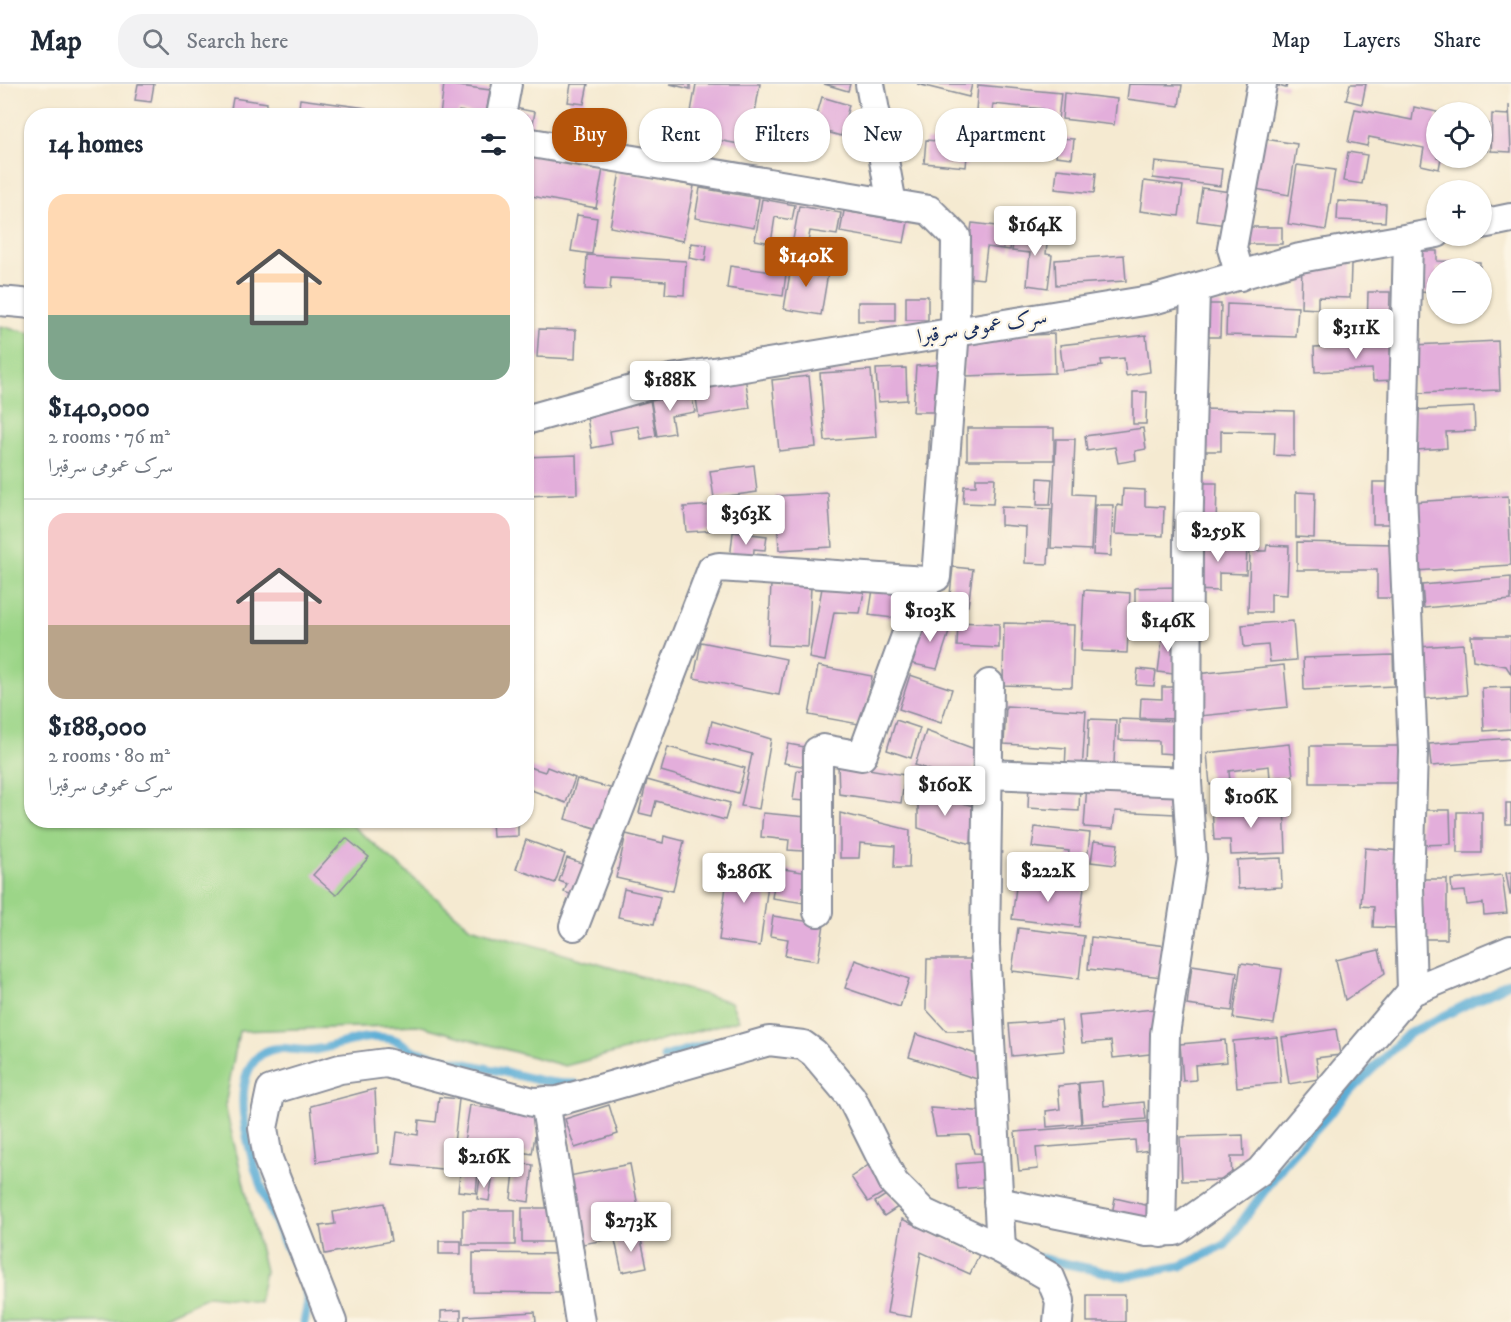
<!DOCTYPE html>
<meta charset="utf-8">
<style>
:root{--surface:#fff;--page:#f2f2f3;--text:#1f2937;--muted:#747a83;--line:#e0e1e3;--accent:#b45309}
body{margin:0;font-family:"IM FELL DW Pica",Amiri,serif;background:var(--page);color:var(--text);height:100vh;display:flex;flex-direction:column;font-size:22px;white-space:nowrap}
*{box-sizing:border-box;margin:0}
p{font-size:20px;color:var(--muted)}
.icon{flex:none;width:33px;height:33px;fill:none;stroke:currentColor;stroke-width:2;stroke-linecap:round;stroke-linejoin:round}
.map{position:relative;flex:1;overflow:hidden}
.drawer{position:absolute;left:24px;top:24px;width:510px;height:720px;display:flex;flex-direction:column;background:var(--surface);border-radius:24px;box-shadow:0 2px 4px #0004}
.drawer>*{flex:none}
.guide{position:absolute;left:552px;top:24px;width:570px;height:54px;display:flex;gap:12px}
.buttons{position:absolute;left:1426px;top:18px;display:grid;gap:12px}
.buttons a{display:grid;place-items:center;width:66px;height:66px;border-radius:50%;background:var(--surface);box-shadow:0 2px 4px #0004;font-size:30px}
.price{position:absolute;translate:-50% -51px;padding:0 14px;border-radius:6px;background:#fff;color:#222;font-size:20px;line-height:39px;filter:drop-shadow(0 2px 3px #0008)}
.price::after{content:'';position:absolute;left:50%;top:36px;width:18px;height:14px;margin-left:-9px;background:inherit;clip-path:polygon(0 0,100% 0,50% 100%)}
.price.active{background:var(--accent);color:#fff}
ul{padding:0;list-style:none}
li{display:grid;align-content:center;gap:12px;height:318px;padding:0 24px}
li+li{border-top:2px solid var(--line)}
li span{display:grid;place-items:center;height:186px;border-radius:18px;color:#555}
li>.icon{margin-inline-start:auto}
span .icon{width:108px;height:108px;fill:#fffc;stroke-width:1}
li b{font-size:26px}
h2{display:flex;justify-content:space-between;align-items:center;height:72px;padding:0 24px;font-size:26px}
.chip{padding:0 21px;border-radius:24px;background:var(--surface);box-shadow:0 2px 4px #0004;font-size:21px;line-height:54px}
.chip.active{background:var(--accent);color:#fff}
header{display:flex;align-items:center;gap:36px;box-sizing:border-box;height:84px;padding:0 30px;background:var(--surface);border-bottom:2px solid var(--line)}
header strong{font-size:28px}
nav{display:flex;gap:33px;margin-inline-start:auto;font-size:21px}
.search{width:420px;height:54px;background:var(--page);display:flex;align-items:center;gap:15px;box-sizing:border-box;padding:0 21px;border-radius:24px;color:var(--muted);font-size:22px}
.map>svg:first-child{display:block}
.green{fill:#9cd588;stroke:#5c8273;stroke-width:1.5}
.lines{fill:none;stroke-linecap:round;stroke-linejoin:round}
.stream{stroke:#5badd6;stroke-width:9}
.building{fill:#e3aedb}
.minor-casing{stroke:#888c98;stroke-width:32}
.minor{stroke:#fff;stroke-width:28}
.labels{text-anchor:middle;stroke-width:4.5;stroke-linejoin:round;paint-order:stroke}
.street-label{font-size:21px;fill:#1b2f5e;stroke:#fcf5e5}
</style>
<header>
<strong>Map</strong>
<div class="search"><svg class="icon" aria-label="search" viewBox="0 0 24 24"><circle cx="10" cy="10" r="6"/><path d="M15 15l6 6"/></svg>Search here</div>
<nav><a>Map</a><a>Layers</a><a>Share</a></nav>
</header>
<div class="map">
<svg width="1511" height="1238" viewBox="0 0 1511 1238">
<rect width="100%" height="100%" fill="#fcf5e5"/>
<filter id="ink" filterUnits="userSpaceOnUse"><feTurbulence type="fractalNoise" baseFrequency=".0167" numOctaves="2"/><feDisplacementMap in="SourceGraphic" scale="12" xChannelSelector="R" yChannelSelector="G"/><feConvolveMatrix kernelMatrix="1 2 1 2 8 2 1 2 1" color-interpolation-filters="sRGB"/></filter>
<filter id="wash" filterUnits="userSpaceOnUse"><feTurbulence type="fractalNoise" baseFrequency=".008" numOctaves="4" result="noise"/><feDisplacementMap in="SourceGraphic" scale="24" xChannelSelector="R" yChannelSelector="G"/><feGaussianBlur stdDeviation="1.35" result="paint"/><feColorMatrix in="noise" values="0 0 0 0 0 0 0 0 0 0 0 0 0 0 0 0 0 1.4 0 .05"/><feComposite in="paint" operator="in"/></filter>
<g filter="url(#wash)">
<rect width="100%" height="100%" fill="#f5ead1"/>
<polygon class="green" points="0,242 31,249 32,736 347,737 470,843 731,918 739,936 565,982 418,941 239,947 225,1022 265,1187 259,1218 209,1212 151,1238 0,1238"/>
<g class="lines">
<g class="stream">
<polyline points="664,973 714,958"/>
<polyline points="1039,1174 1124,1192 1181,1182 1225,1161 1284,1080 1354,1003 1408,950 1511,898"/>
<path d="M295 1179C273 1139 210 998 265 968 282 959 297 969 314 966 340 962 368 947 395 956 402 959 408 964 415 967 445 976 477 982 508 989 530 994 553 1001 575 1000"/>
<polyline points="304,1238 308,1219 305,1202"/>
</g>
</g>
<g id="blocks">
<g class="building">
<polygon points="138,0 154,0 151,18 135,16"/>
<polygon points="444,0 490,6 486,31 459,27 458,32 440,32"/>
<polygon points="571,0 588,0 584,20 568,18"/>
<polygon points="670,0 690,0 690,5"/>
<polygon points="696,0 760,0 749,62 687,50"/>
<polygon points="824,0 850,0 848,7"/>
<polygon points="917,0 972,0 969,13"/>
<polygon points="1129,0 1182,1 1179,22 1127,15"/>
<polygon points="1271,0 1287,0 1286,4"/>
<polygon points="1350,0 1366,0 1362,20 1346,16"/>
<polygon points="978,1 1061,9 1058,36 1042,34 1043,25 993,20 992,29 976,27"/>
<polygon points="1064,9 1117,15 1114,41 1062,35"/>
<polygon points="822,13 849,21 841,52 813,44"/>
<polygon points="233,14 267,19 266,32 230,31"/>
<polygon points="300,15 366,24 365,32 298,32"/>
<polygon points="1509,20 1511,68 1491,67 1492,30 1509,31"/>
<polygon points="1414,23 1437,28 1437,74 1441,74 1439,85 1421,81 1424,64 1369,53 1367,62 1348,58 1355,25 1412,36"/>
<polygon points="515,24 535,28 532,44 526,43 526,32 514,32"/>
<polygon points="1482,40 1488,40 1487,67 1482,67"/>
<polygon points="1058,54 1074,55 1072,74 1056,72"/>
<polygon points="1258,54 1297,60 1289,111 1250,104"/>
<polygon points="926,56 968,60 966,83 924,79"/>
<polygon points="1348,68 1367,71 1362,100 1343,97"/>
<polygon points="526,69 603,85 596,124 526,111"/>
<polygon points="1155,78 1222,85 1220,102 1153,94"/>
<polygon points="1297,81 1335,86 1326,146 1288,140"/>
<polygon points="1057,85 1096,89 1094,109 1055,105"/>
<polygon points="620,88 694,102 683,157 610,143"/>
<polygon points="1144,97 1183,102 1179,132 1140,127"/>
<polygon points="700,104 759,114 754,144 695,134"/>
<polygon points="1202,104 1230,108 1226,141 1197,137"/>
<polygon points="762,115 795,121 792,136 775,133 771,159 755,156"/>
<polygon points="1338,117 1386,120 1385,138 1337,136"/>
<polygon points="799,122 841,129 837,151 810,147 807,164 792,161"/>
<polygon points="844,127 908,138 904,159 840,148"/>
<polygon points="577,131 597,134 592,170 571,167"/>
<polygon points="972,139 1013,144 1010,166 987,163 983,195 965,193"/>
<rect x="1249" y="143" width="33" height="17"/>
<polygon points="1015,146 1048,151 1046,170 1052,171 1048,204 1027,201 1030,169 1012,167"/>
<polygon points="691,159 707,161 705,177 689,174"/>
<polygon points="1419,167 1437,167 1437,177 1480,178 1480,184 1437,184 1437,209 1418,208"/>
<polygon points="775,168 789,171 786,187 772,184"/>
<polygon points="587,171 686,177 684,211 665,210 666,197 611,194 610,206 585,205"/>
<polygon points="1124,171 1126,197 1056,201 1055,176"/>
<polygon points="792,177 829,183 821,231 784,225"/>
<polygon points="1302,178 1351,180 1350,214 1318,213 1318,225 1301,224"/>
<polygon points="730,182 786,190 783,212 727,204"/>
<polygon points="1368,208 1390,208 1389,246 1367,246"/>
<rect x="906" y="212" width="22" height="24"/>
<rect x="858" y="218" width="37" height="19"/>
<polygon points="1201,220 1221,220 1220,253 1200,253"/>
<polygon points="1227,220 1298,223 1296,253 1226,251"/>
<polygon points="539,245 576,246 575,275 537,273"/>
<polygon points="1054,250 1055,289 964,292 962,254"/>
<polygon points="1146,251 1150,288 1126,292 1124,274 1101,276 1102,282 1063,287 1060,261"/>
<polygon points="1498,257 1500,306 1416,309 1414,261"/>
<polygon points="1391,260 1393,296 1373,297 1372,285 1315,288 1314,263"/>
<polygon points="948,280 944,328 913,328 916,282"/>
<polygon points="906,284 907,316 878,318 876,285"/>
<polygon points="871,286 876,353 825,357 820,289"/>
<polygon points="809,292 816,363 779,367 772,296"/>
<polygon points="745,293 750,324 699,333 694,302"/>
<polygon points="1133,308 1147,308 1146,340 1133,340"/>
<polygon points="691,309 695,328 671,332 674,349 657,352 651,317"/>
<polygon points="650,316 656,352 641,355 638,342 610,347 612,360 592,364 586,327"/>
<polygon points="1474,323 1475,347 1446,348 1447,364 1416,366 1414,326"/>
<polygon points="1203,325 1294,327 1294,372 1274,371 1275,348 1221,347 1221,367 1203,367"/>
<polygon points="930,342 944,342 943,381 928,381"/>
<rect x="967" y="344" width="87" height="32"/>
<polygon points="1143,344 1146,365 1135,367 1136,376 1118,379 1115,363 1087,367 1085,352"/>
<polygon points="1056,355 1075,355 1073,410 1094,411 1091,466 1051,464"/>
<polygon points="576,371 577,410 526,412 526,373"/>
<polygon points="754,381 757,408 714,414 710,387"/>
<polygon points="976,394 995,394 993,420 963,419 964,402 976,402"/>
<polygon points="1038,394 1052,395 1050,421 1037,421"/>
<polygon points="1373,398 1395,398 1396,440 1373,440"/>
<polygon points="1200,399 1217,399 1216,444 1200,444"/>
<polygon points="1123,405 1145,406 1145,422 1164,423 1163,452 1115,450 1117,421 1122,422"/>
<polygon points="1296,408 1315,409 1314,454 1296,453"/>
<polygon points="828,409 832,463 779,466 776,412"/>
<polygon points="1508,412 1511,481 1415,487 1411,418"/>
<polygon points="733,420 734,445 686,448 684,423"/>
<polygon points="1095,421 1113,421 1111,472 1093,471"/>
<polygon points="1001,423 1051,425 1048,480 1025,479 1026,443 1001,441"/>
<polygon points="733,448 767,452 765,466 754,465 753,478 730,475"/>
<polygon points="1196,457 1247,459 1246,490 1219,489 1219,507 1194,506"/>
<polygon points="1297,458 1395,460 1394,514 1377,514 1377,486 1297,486"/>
<polygon points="1267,461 1289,462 1287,511 1271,510 1271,528 1248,528 1250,467 1266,467"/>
<polygon points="953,483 973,485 968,522 949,520"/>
<polygon points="1511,493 1511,516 1424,524 1422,501"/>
<polygon points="771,500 811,502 808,563 768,561"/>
<polygon points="1175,503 1176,536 1159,536 1158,523 1135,523 1135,504"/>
<polygon points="822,504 864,508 860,529 834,528 825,577 809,574"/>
<polygon points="873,505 917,511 909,536 869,531"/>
<polygon points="1084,506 1130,509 1127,569 1081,567"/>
<polygon points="923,535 952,539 937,585 909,579"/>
<polygon points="1293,537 1296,576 1270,578 1268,561 1244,563 1242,541"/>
<polygon points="958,538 999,540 999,564 957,562"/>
<polygon points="1004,539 1074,541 1072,603 1003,601"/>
<polygon points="1163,548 1178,549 1173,590 1158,588"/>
<polygon points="1471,552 1511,552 1511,590 1506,582 1473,576"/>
<polygon points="701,558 786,575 779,611 694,594"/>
<polygon points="1463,560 1467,611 1423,615 1419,563"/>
<polygon points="1393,571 1394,602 1304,606 1303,574"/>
<polygon points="1284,581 1288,623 1200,632 1196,590"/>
<polygon points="818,582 872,592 864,641 809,631"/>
<polygon points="1138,585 1156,587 1154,602 1136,601"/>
<polygon points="910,591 952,605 941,639 899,625"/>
<polygon points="1162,603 1178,603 1177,635 1140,634 1141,614 1162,615"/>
<polygon points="1511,603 1511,645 1484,647 1482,604"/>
<polygon points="1006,622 1086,627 1082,687 1065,686 1066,664 1004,660"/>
<polygon points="1089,635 1116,636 1114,680 1087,680"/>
<polygon points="1119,635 1177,637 1175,670 1159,669 1159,657 1119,656"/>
<polygon points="896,636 920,644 911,674 887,666"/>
<polygon points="712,637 771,655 759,725 741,722 752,670 707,658"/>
<polygon points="926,647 980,667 970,700 915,681"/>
<polygon points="1511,654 1511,676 1431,682 1429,660"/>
<polygon points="788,660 811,664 807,683 784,679"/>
<polygon points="1289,660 1293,692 1270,694 1269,682 1229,687 1230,699 1210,701 1207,669"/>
<rect x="1310" y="662" width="94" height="37"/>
<polygon points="668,663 745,684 738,709 661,687"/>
<polygon points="838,680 905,691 901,719 839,710"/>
<polygon points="529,683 545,688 547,683 575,694 566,719 526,704"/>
<polygon points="797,686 807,687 804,717 793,716"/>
<polygon points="577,695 621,707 609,748 565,735"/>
<polygon points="647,696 730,719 725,736 656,717 652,732 639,729"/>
<polygon points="1029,698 1080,700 1079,727 1028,724"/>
<polygon points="1087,700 1176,706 1175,730 1115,727 1113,745 1084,743"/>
<polygon points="918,705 973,722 971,760 918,744"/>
<rect x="1506" y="719" width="5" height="21"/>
<polygon points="1284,721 1286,769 1231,771 1230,756 1214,756 1212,724"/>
<polygon points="1420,726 1450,726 1451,760 1421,761"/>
<rect x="1457" y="728" width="25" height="41"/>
<polygon points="763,729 806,733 803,767 788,766 789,756 761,753"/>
<polygon points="840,729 910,746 909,784 894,784 895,762 860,759 859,774 840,774"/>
<polygon points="492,736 518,736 518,752 493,753"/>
<polygon points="1035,743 1090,749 1085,797 1065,796 1069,767 1032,763"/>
<polygon points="626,750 663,759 664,752 684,757 673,807 616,794"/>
<polygon points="346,754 369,773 336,811 313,791"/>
<polygon points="526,756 565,770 555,799 516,785"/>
<polygon points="1094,757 1118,760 1115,781 1091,778"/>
<polygon points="1365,764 1404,767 1398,844 1373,843 1374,823 1361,822"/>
<polygon points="567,774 590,782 579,813 564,808 567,800 559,797"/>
<polygon points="1281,774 1282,803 1238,805 1237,776"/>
<polygon points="729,779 770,785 760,862 719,856"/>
<polygon points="777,784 809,789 804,819 772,814"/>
<polygon points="1511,788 1511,811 1510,811 1506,789"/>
<polygon points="1502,791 1507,829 1484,831 1483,819 1467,821 1465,807 1452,808 1451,796"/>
<polygon points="1017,795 1084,803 1079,843 1012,835"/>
<polygon points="1422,795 1447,795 1447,855 1421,855"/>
<polygon points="624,805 660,813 654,840 618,833"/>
<polygon points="773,832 824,840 818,877 785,872 788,855 770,852"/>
<polygon points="1018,844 1084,852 1079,895 1012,887"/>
<polygon points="1091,853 1167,862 1163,893 1088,885"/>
<polygon points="1379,866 1385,889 1345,916 1336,876"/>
<polygon points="927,875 979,875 978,947 946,947 926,925"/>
<polygon points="855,876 909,895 900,923 845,904"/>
<polygon points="1241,879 1282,885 1274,940 1233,934"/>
<polygon points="1192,881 1237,888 1232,927 1187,921"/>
<polygon points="1155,925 1159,969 1113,974 1111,957 1082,959 1079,932"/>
<polygon points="1061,936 1064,967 1012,972 1009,940"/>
<polygon points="1336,945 1340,971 1316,974 1319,995 1289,1000 1282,953"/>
<polygon points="916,950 985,973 977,995 909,973"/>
<polygon points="1277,953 1281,999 1237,1003 1233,957"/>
<polygon points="1225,956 1227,978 1195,981 1196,996 1183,997 1180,960"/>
<polygon points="1102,997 1104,1022 1144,1018 1146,1035 1082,1040 1079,999"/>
<polygon points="1078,1000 1081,1040 1047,1043 1046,1027 1060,1025 1058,1002"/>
<polygon points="375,1005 378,1069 317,1078 311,1022"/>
<polygon points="439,1013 459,1015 451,1086 393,1080 397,1048 418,1051 419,1036 436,1038"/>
<polygon points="470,1021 538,1033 532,1070 492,1063 491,1070 463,1065"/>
<polygon points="609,1021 618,1050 575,1064 565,1035"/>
<polygon points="930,1024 989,1028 993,1070 974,1069 970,1051 936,1052"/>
<polygon points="1154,1037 1157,1065 1136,1068 1135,1056 1036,1064 1038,1085 1019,1087 1015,1048"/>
<polygon points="1243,1051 1244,1073 1231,1073 1232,1096 1182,1097 1180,1053"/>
<polygon points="462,1073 503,1079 502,1091 478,1088 476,1109 458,1107"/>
<polygon points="992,1077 994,1102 958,1105 956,1080"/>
<polygon points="515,1079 533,1081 529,1118 511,1115"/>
<polygon points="630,1080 643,1149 583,1160 569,1092"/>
<polygon points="870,1080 888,1106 868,1118 851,1093"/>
<polygon points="480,1094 492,1096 489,1117 477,1115"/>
<polygon points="889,1109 898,1123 884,1132 875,1118"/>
<polygon points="1115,1114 1154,1123 1150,1139 1112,1130"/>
<polygon points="384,1119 391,1157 325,1170 320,1142 335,1140 333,1128"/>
<rect x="522" y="1124" width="33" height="34"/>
<rect x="463" y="1126" width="52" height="35"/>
<polygon points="902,1135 979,1171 970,1190 921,1168 911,1233 887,1229"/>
<polygon points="640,1151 647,1183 622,1188 615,1156"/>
<rect x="439" y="1157" width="22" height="13"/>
<polygon points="473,1169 559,1170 559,1209 473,1208"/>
<rect x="1087" y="1211" width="38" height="27"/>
<polygon points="461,1226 461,1238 441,1238 441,1227"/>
<polygon points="535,1228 536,1238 465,1238 465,1232"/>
</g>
</g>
</g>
<g filter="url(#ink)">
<use href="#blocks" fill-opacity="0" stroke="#888c98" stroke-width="1.5"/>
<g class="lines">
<g class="minor-casing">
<g id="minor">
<polyline points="870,0 892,120"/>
<polyline points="501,32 507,0"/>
<polyline points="526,58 929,126 956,153 955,246 936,493 926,497 719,483 712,485 574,842"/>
<polyline points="1482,140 1511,134"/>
<polyline points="1408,155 1402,408 1413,667 1409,802 1412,907"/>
<polyline points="1240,192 1232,164 1262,0"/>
<polyline points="0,217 32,220"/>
<polyline points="526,336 671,295 1156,215 1300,174 1437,149"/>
<polyline points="989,600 985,861 1001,1165"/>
<polyline points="987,690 1187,698"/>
<polyline points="818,828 818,667 823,665 862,672 926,497"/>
<polyline points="545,1017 580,1238"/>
<polyline points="998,1118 1147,1148 1175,1147 1260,1087 1412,907 1511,866"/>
<polyline points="1161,1149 1165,950 1192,775 1187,698 1188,454 1195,206"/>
<polyline points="332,1238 268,1075 263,1044 271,1006 340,985 386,979 533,1018 558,1017 769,957 803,961 814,969 851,1013 894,1099 924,1129 1001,1165 1050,1193 1060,1217 1058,1238"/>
</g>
</g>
<use href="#minor" class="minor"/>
</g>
</g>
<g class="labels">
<g class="street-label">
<text transform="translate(982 242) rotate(-9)" y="7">سرک عمومی سرقبرا</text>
</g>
</g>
</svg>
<div class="buttons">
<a><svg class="icon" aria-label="locate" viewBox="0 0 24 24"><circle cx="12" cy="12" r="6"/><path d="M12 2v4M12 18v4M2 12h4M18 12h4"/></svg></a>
<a>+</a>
<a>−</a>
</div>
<b class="price" style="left:1035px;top:173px">$164K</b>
<b class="price active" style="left:806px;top:204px">$140K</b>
<b class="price" style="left:1356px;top:276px">$311K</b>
<b class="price" style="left:670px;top:328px">$188K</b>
<b class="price" style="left:746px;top:462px">$363K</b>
<b class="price" style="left:1218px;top:479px">$259K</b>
<b class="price" style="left:930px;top:559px">$103K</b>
<b class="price" style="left:1168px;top:569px">$146K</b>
<b class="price" style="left:945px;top:733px">$160K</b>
<b class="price" style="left:1251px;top:745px">$106K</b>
<b class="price" style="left:1048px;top:819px">$222K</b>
<b class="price" style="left:744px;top:820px">$286K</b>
<b class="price" style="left:484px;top:1105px">$216K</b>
<b class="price" style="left:631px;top:1169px">$273K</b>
<div class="guide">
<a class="chip active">Buy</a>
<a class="chip">Rent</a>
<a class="chip">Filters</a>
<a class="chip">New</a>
<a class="chip">Apartment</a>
</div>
<section class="drawer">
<h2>14 homes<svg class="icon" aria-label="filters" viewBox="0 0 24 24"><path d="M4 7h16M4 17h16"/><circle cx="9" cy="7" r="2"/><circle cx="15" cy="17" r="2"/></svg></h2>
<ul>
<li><span style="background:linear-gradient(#ffd9b3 65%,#7fa58c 0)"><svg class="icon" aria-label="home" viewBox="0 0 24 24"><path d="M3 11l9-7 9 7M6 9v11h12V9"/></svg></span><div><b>$140,000</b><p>2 rooms · 76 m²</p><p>سرک عمومی سرقبرا</p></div></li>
<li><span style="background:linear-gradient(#f6c9c9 60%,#b9a48a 0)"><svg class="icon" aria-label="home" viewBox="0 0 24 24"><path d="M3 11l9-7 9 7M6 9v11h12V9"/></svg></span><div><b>$188,000</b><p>2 rooms · 80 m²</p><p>سرک عمومی سرقبرا</p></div></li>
</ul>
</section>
</div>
